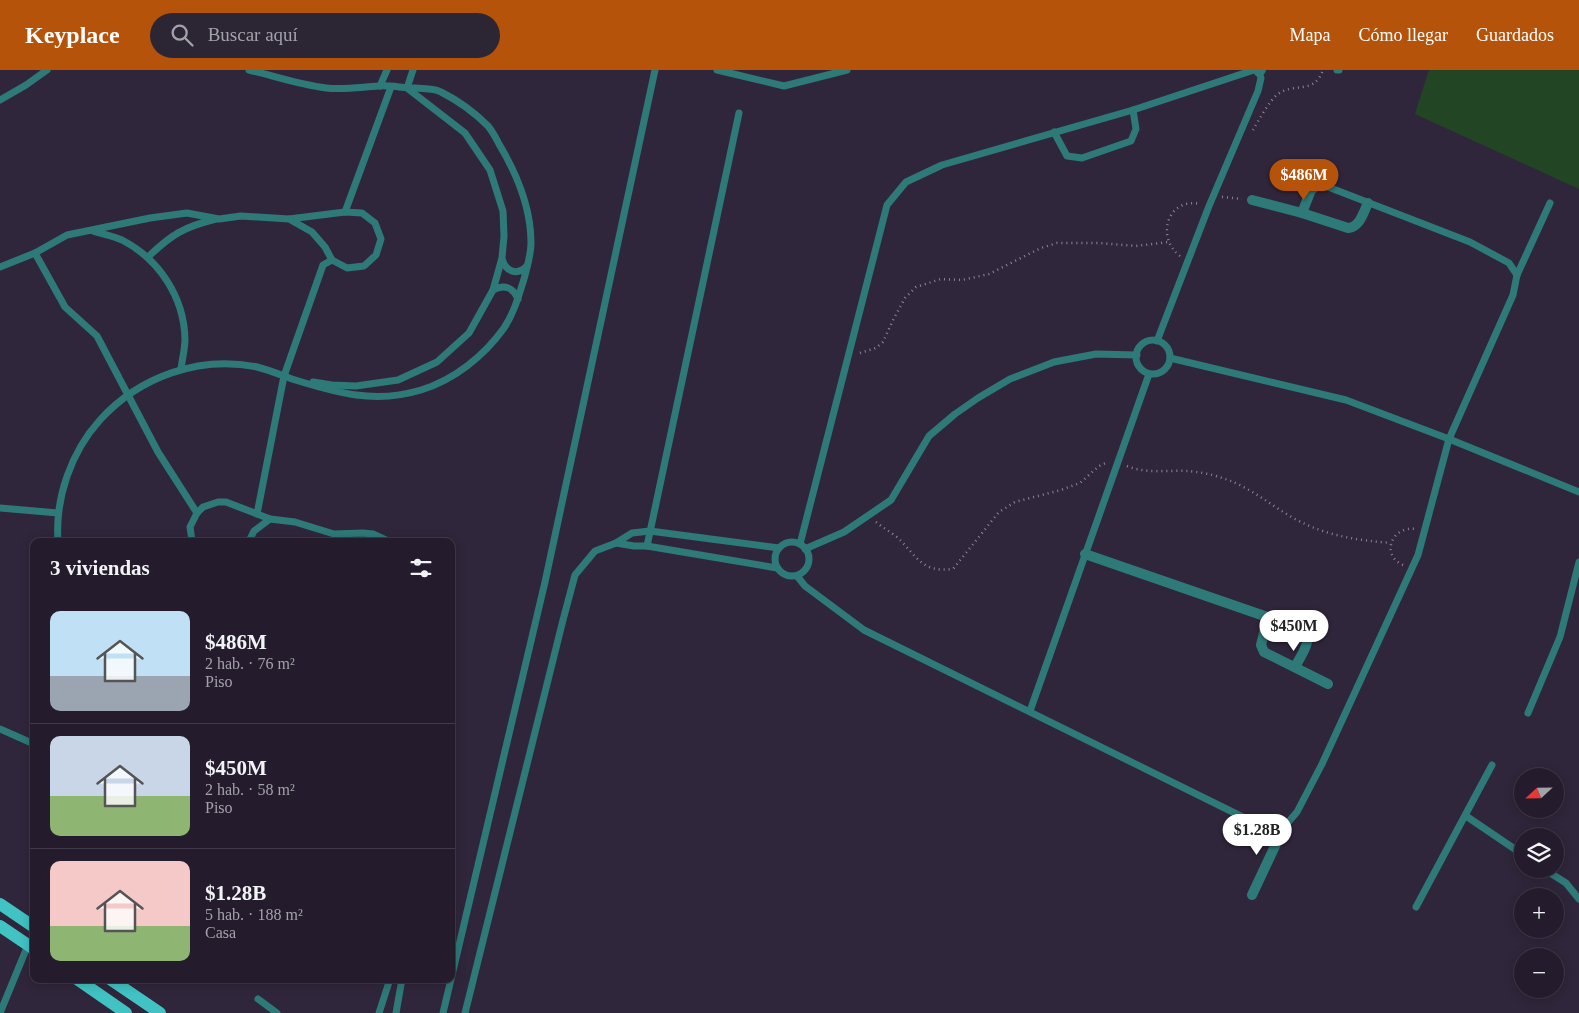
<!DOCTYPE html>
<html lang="es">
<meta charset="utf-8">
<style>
:root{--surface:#241c2c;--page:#2c2534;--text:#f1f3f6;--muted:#a3a1a9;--line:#413a48;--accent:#b45309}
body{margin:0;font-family:"Times New Roman",serif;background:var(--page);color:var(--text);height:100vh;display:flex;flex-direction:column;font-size:19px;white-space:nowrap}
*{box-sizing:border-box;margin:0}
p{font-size:16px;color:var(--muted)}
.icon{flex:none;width:28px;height:28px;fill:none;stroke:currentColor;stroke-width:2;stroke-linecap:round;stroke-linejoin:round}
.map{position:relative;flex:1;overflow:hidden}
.sheet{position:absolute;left:30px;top:468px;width:425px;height:445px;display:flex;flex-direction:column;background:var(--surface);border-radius:10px;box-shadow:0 2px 12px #0003,0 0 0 1px var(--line)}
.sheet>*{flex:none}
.needle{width:32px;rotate:248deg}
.controls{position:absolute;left:1514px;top:698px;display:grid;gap:10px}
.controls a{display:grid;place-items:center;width:50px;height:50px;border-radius:50%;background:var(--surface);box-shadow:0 2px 12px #0003,0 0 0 1px var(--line);font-size:25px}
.price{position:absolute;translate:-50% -42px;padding:0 11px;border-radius:18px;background:#fff;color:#222;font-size:16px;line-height:32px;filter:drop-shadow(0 1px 2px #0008)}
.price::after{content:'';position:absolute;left:50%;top:30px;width:15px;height:11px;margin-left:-8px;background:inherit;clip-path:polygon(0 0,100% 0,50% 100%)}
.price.current{background:var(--accent);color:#fff}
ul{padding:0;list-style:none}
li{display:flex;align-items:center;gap:15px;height:125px;padding:0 20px}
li+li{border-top:1px solid var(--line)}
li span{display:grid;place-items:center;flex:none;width:140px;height:100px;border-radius:10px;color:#555}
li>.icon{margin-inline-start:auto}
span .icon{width:60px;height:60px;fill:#fffc;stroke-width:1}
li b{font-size:21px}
h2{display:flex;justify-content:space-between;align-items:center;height:60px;padding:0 20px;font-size:21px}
header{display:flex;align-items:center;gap:30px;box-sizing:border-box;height:70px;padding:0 25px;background:var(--accent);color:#fff}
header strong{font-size:24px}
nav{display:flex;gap:28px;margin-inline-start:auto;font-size:18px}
.search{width:350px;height:45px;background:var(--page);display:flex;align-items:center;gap:12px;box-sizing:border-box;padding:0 18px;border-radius:28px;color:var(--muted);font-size:19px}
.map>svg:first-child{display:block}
.green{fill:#224624}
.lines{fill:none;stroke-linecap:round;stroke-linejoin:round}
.path{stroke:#8d8596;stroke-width:2.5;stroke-dasharray:1 4;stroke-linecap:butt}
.service{stroke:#2e7a79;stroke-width:7}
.minor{stroke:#2e7a79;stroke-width:10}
.primary{stroke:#41c3c3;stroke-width:12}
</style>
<header>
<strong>Keyplace</strong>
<div class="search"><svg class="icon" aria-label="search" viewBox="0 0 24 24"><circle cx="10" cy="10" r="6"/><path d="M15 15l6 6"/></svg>Buscar aquí</div>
<nav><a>Mapa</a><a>Cómo llegar</a><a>Guardados</a></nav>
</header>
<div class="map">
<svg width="1579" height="943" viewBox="0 0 1579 943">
<rect width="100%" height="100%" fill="#30263b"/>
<polygon class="green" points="1429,0 1579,0 1579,119 1415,44"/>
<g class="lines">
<g class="path">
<path d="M1253 60C1259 50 1269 31 1278 24 1295 12 1314 25 1323 0"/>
<polyline points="1222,127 1242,129"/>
<path d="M1180 186C1155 167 1168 127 1200 134"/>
<polyline points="860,283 876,278 883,272 893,250 905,228 916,217 941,209 962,210 989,204 1041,178 1057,173 1099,173 1136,176 1169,172"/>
<path d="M1127 396C1146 404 1167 400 1188 401 1198 402 1212 404 1222 408 1249 416 1270 435 1295 449 1327 466 1356 470 1391 473"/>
<path d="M876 452C883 458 891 462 898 468 917 486 921 503 953 499L999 442 1015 432 1061 420 1080 413 1099 396 1108 392"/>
<path d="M1403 495C1380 485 1392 455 1416 459"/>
</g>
<g class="service">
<polyline points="717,0 784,16 847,0"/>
<polyline points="1337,0 1339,0"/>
<polyline points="380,16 387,0"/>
<polyline points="407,18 413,0"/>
<polyline points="0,30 26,15 47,0"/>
<polyline points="1054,62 1067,86 1082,88 1131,71 1136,59 1133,40"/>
<polyline points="1316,116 1323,115 1470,172 1509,193 1517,205"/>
<polyline points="345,142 391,17"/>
<path d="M93 161C102 164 113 166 122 170 159 189 184 227 185 269 185 279 182 290 181 299"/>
<polyline points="35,183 65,237 97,266 158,382 197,443"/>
<path d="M148 187C172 164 184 157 216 149"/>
<path d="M502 189C506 202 517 206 527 196"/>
<polyline points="0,197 35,183 67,165 150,148 187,143 219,149 241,146 289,149 345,142 362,143 375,153 381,169 376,185 364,196 347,198 332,190 325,177 312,162 289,149"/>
<path d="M493 220C504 214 513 217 518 229"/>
<circle cx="1153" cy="287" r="17"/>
<polyline points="1157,271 1209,136 1258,21 1261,8 1259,2 1256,1"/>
<polyline points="1170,288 1346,330 1449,369 1579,422"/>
<polyline points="313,312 332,315 356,316 398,310 437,292 469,263 493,220 502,188 504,166 503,141 490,100 465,63 407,18"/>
<polyline points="0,438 58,443"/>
<polyline points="257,444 284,306 323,195 332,190"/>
<path d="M58 471C55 428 71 382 100 350 139 307 199 285 257 297 269 300 281 305 292 309 337 323 375 334 421 320 454 310 484 286 504 258 514 243 519 225 524 209 527 197 531 185 531 173 531 137 517 104 499 74 496 68 492 61 488 56 475 43 457 30 441 22 434 18 423 19 415 18 403 18 390 15 378 16 361 17 344 20 326 18 300 15 274 6 249 0"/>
<polyline points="192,471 190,457 197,443 203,437 218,432 226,432 270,449 295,452 334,464 363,463 373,464 388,471"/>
<polyline points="249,471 254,461 270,449"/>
<circle cx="792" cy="489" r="17"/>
<polyline points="616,473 634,476 647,476 777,498"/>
<polyline points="800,474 887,135 906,112 942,95 1133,40 1254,0"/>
<polyline points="647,476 739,43"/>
<polyline points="805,479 844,462 891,430 929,366 955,344 978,328 1010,309 1054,292 1096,284 1137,285"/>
<polyline points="797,506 805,516 864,560 1263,757 1284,757 1297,742 1322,694 1418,485 1449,369 1513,225 1517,205 1550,133"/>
<polyline points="1030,641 1149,304"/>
<polyline points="1528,643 1560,567 1579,492"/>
<polyline points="0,659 34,674"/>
<polyline points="1466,746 1522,784"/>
<polyline points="1544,799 1566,813 1579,829"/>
<polyline points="1416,837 1492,695"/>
<polyline points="258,929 277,943"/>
<polyline points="0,943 28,875"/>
<polyline points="379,943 390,909"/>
<polyline points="396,943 402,909"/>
<polyline points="443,943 545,512 655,0"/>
<polyline points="465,943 563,550 575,505 595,481 616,473 632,463 650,461 779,478"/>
</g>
<g class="minor">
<polyline points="1259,2 1261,0"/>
<path d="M1252 130 1302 143 1348 158C1360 157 1363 143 1368 133"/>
<polyline points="1302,143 1311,120 1316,116"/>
<path d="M1085 484 1305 560C1312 573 1301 585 1295 597"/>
<polyline points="1268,547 1261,575 1264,582 1328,614"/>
<polyline points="1252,825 1284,757"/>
</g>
<g class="primary">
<polyline points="0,834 34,857"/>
<polyline points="0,856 34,879"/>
<polyline points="77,909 126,943"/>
<polyline points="110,909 160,943"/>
</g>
</g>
</svg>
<div class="controls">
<a><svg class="needle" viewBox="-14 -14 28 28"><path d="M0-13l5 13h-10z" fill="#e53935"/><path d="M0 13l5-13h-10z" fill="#a3a1a9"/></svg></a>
<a><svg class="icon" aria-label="layers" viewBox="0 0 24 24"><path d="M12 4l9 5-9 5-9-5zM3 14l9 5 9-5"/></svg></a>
<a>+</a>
<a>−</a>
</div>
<b class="price current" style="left:1304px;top:131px">$486M</b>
<b class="price" style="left:1294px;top:582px">$450M</b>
<b class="price" style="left:1257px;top:786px">$1.28B</b>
<section class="sheet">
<h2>3 viviendas<svg class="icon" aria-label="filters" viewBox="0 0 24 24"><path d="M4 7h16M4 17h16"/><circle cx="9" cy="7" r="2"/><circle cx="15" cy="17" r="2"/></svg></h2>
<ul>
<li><span style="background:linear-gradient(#bfe0f5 65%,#9aa5b1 0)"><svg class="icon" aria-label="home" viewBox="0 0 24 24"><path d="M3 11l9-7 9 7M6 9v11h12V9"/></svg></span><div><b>$486M</b><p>2 hab. · 76 m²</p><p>Piso</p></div></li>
<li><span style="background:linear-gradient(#c9d6e8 60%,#8fb573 0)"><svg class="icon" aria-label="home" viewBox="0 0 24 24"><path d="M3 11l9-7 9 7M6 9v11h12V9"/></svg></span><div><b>$450M</b><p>2 hab. · 58 m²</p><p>Piso</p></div></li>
<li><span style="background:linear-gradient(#f6c9c9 65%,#8fb573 0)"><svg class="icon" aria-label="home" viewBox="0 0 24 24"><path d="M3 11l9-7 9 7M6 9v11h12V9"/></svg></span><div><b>$1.28B</b><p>5 hab. · 188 m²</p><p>Casa</p></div></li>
</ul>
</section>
</div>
